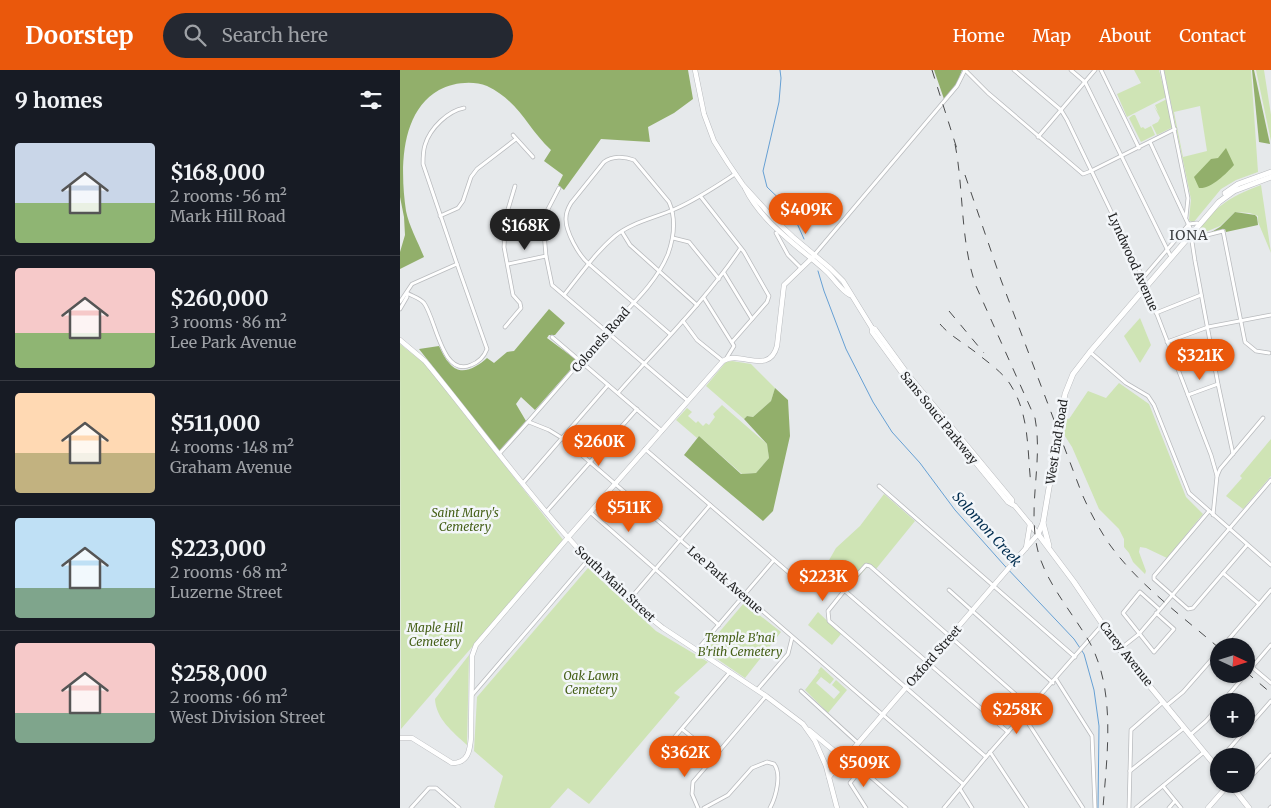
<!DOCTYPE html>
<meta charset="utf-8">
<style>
:root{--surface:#171b24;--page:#242831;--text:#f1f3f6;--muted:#9ea1a6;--line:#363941;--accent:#ea580c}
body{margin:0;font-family:Merriweather,serif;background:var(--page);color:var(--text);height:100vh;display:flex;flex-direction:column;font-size:19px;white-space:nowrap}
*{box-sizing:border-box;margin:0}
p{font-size:16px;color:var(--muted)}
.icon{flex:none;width:28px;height:28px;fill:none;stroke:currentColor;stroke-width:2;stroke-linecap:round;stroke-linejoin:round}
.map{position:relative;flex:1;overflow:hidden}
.side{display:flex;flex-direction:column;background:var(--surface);width:400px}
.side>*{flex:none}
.needle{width:32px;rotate:94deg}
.fabs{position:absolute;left:810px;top:568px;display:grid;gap:10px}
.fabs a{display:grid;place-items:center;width:45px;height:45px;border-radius:50%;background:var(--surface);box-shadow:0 1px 4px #0004;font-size:25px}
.price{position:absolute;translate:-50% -42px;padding:0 11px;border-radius:18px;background:var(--accent);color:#fff;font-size:16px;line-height:32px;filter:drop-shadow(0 1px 2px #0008)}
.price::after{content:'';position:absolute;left:50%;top:30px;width:15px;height:11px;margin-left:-8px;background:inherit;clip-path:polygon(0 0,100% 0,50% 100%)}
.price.on{background:#222;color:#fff}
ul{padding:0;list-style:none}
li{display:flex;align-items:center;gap:15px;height:125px;padding:0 15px}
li+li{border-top:1px solid var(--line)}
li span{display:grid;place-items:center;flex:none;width:140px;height:100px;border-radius:5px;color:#555}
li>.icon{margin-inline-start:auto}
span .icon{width:60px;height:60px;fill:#fffc;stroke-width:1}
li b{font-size:21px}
h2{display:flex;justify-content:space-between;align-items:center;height:60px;padding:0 15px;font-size:21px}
header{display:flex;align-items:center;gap:30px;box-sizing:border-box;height:70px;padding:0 25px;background:var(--accent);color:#fff}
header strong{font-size:24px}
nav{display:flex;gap:28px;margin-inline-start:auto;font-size:18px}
.search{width:350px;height:45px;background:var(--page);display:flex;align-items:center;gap:12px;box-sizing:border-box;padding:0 18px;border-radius:28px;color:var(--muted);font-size:19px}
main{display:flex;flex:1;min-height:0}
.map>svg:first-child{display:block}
.green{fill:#cfe4b5;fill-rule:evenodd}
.forest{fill:#92af6b}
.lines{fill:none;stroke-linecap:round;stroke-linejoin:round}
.stream{stroke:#66a0d4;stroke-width:1}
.minor-casing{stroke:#b9bbbe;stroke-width:4.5}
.tertiary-casing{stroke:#b9bbbe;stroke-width:5.5}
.secondary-casing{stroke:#b9bbbe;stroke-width:5.5}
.primary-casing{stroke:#b9bbbe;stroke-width:6}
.minor{stroke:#fff;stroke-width:3}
.tertiary{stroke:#fff;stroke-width:4.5}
.secondary{stroke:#fff;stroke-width:4.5}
.primary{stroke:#fff;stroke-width:5}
.rail{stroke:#4b4c4d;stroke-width:1;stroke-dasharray:9 9;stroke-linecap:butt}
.labels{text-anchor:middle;stroke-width:5;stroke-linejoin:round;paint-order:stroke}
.street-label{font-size:12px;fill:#1e1f20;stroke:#f3f6f9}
.park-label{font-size:12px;font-style:italic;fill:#466018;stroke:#f3f6f9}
.neighbourhood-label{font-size:14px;letter-spacing:1px;fill:#3d3f41;stroke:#f3f6f9}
.water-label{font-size:14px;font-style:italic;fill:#002c4e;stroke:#f3f6f9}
</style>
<header>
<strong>Doorstep</strong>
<div class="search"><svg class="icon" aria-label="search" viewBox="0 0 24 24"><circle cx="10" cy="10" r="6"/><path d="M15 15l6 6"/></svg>Search here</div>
<nav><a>Home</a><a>Map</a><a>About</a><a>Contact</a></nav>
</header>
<main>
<section class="side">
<h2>9 homes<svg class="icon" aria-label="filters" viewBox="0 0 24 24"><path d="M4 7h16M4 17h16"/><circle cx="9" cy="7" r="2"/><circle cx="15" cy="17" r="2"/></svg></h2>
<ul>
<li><span style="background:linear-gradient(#c9d6e8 60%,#8fb573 0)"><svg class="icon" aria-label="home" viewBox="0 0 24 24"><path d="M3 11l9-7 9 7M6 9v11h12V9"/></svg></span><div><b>$168,000</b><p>2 rooms · 56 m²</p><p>Mark Hill Road</p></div></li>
<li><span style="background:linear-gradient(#f6c9c9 65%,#8fb573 0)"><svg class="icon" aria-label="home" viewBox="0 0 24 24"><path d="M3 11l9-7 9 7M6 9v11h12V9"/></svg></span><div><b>$260,000</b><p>3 rooms · 86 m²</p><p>Lee Park Avenue</p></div></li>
<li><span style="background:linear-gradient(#ffd9b3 60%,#c2b280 0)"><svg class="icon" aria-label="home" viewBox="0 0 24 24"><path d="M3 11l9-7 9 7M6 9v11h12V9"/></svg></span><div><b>$511,000</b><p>4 rooms · 148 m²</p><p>Graham Avenue</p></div></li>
<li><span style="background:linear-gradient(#bfe0f5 70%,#7fa58c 0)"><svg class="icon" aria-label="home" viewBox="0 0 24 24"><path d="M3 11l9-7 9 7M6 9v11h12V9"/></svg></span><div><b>$223,000</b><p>2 rooms · 68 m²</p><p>Luzerne Street</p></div></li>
<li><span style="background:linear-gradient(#f6c9c9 70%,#7fa58c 0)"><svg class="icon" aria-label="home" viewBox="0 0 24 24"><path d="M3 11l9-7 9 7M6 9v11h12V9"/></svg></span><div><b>$258,000</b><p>2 rooms · 66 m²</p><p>West Division Street</p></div></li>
</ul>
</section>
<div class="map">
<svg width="871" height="738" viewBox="0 0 871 738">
<rect width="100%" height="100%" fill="#e6e9eb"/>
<g class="green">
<polygon points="734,0 759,0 766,27 727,47 717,24 741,13"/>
<path d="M764 0H851L858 102 836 110 821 119 793 153 789 150 791 129ZM800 36 807 81 783 87 774 42Z"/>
<polygon points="856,0 864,0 871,45 871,71"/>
<polygon points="767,29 773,57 757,65 752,55 758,52 760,48 754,36 758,42 755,35"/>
<polygon points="733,45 735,45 741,58 743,57 745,59 751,56 755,65 741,72 729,48"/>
<path d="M861 115 871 183 858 152V146L850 143 835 142 820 156 793 167C812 138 829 127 861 115Z"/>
<polygon points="740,248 751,275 740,293 724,266"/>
<polygon points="0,274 25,294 164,471 1,659"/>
<polygon points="332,291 351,294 375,318 371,331 353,347 347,346 344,349 306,316 326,292"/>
<polygon points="719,313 749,334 786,427 803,444 767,488 746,478 740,477 739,482 746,501 745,504 733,492 729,483 724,477 724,469 719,459 699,439 672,377 661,360 664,347 669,349 688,321 706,328"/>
<polygon points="322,335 367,374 369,388 356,403 342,404 299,366 297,368 276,350 287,338 292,342 288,346 296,353 298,351 303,356 306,353 309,355 315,347 313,344"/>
<polygon points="871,369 871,406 843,439 826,426 842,408 840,406"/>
<polygon points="484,424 515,451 476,499 470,494 447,520 424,499 436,478 460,456"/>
<polygon points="188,498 256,561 308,592 274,623 280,627 189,734 168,718 150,738 95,738 94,737 103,706 74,681 77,627"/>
<polygon points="344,533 381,562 345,608 304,580"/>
<polygon points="418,542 441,564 432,575 408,555"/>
<path d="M69 585 67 675C53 662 36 649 35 629Z"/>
<polygon points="421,597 434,609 430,614 421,607 416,613 434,629 440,622 432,615 436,610 447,620 428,643 405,620 419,602 418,601"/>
</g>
<g class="forest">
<path d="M0 0H288L293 29 274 43 248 57 250 72 201 69 164 120 158 115 163 105 144 91 151 80C127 58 120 32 87 16 72 10 52 13 39 20 0 42 0 100 6 141 9 156 18 172 24 187L0 199V182L5 165 4 147 0 127Z"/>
<polygon points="534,0 562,0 557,13 544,29"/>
<polygon points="852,0 854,0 870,74 859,72"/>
<path d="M826 78 834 95C826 104 811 119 799 118L794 107 811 89 818 88Z"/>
<polygon points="835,142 855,145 857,147 858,155 826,162 825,159 808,164 820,157"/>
<path d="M149 239 165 253 155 265H149L147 268 178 291 135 340 121 327 116 334 126 351 99 381 19 279 39 276C42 282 45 289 50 294 61 307 77 297 87 288L94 293 107 282 114 281Z"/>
<polygon points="375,318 388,330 390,366 373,441 363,451 284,385 299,366 341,404 356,403 369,388 367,374 344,349 347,346 353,347 371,331"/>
</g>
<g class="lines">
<g class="stream">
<polyline points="380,0 381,8 379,32 363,101 367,117 391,140 404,169"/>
<polyline points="418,201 424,221 446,279 473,332 492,362 520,393 555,440 604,495 674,569 684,584 694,620 699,656 698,738"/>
</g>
<g class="minor-casing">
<g id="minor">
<polyline points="565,0 588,23 683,104 691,101 775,59"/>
<polyline points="614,0 661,40 667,50 743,208 811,385 817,406"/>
<polyline points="671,0 685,12 770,185"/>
<polyline points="701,0 739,78"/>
<polyline points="762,0 788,128 786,147"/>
<polyline points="113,65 133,87"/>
<polyline points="638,67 695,0"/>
<polyline points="750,72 791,160"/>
<polyline points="159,118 147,141 144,163 146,186 152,215 288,331"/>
<polyline points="301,127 344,182 369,226 367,232 332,272"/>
<polyline points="40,146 58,138 63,131 71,107 77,99 116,69"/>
<polyline points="789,154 797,153"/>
<polyline points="222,162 230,175 297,235"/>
<polyline points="376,163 388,185 401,198"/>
<polyline points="791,165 795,191 818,314 833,384"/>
<polyline points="273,168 289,172 319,209"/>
<polyline points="795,168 823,161 845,272 856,281 869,283"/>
<polyline points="415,184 557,16 565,0"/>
<polyline points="108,194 146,186"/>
<polyline points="324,203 352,249"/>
<polyline points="743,208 789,154"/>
<path d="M7 223C12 226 20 228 24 233 36 249 42 308 71 295 79 292 84 287 87 279L57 194"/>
<path d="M164 225C180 205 195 183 215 166 232 152 255 148 275 139 296 130 315 117 335 104"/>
<polyline points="304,228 334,276 326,289"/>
<path d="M0 232 12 214 57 194 23 94C23 88 23 81 25 75 30 58 48 41 64 38"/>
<polyline points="0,239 7,227 7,224"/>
<polyline points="756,243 801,225"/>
<polyline points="283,251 297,270 323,291"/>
<polyline points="105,257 121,238 120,233 113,225 104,177 106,146 115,116"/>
<polyline points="152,267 262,361"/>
<polyline points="767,272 808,257 871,245"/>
<polyline points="690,282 726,313 748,326 754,335 789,423 871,495"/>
<path d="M218 323C259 276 305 231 340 179"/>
<polyline points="788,325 818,314"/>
<polyline points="129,352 149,360 162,368 563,714"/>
<polyline points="245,379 394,507"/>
<path d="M99 384C136 344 171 302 207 261 228 238 256 214 268 184 274 167 276 148 269 132L234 90C224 86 212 86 204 92L171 133C168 138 166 143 166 148 165 161 179 186 189 194L270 264"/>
<polyline points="123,413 208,315"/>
<polyline points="479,416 675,587"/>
<polyline points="809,441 754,506 754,509 788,539 793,538 847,475"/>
<polyline points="146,442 237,339"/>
<polyline points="190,442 319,555"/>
<polyline points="813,445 817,406 820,399 863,348"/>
<polyline points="422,501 608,662"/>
<polyline points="823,503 859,534"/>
<polyline points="447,516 466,495 470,496 630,637"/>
<polyline points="549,520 653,613"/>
<polyline points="444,521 428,541 429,551 586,687"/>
<polyline points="230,529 310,435"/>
<polyline points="756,543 774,559 754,582 723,543 740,522 759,539"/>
<polyline points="823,576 871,520"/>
<polyline points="720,579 739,564 871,410"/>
<polyline points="297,580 374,490"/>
<polyline points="846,592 871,613"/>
<polyline points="656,609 692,666 695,738"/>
<polyline points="357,620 388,584 392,568"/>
<polyline points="401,621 458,673"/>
<polyline points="72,625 188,490"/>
<polyline points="823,631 871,575"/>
<polyline points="766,636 783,622 819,581"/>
<polyline points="623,645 683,738"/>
<polyline points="282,659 315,686"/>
<polyline points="790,665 806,651 819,636"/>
<polyline points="273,669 330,602"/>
<polyline points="590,682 627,738"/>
<polyline points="447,686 506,738"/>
<polyline points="821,686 828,680 871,631"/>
<polyline points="813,693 819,688"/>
<polyline points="461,699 450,713 466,738"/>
<polyline points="730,701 784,658"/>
<polyline points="846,712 871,685"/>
<polyline points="763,716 781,738"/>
<polyline points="560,719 572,738"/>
<polyline points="836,721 844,714"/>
<polyline points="11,738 29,718 36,718 59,738"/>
<polyline points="298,738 292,724 293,712 366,626"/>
<path d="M304 738 328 725 352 698 367 692 374 694C382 704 376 727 370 738"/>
<polyline points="544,738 586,687 702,555"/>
<polyline points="729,738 731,660 763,632"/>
<polyline points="736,738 804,682"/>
<polyline points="769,738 775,731"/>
<polyline points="870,738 871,737"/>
</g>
</g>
<g class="tertiary-casing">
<g id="tertiary">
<polyline points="626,478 630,454"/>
<polyline points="409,660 444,689"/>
<path d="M0 668H12L52 693C68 693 70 681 71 667L72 586 76 575 171 464 323 291C340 280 369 306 377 276L384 215 413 187"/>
<polyline points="429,707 638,464"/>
</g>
</g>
<g class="secondary-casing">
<g id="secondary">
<polyline points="295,0 304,44 314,71 328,93 343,115 374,149 393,167 430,198 443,211 472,258 475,259 510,307 612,430 612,434"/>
<path d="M345 118C362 153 398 176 426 201 434 208 440 220 450 225"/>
<polyline points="472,258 472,262 502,303 608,432 615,436 638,464"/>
<path d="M0 270 25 291C101 383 168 484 263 558L366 626 403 654 415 671 426 696 437 738"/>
<polyline points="808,738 829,714"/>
</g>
</g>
<g class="primary-casing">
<g id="primary">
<polyline points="825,123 838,114 871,102"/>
<polyline points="643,453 649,476"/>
<polyline points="819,700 720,580 674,512 638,464 643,453 665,324 673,304 690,282 819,132 834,121 871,107"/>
<polyline points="830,714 849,738"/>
</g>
</g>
<use href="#minor" class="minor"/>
<use href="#tertiary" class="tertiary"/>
<use href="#secondary" class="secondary"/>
<use href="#primary" class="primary"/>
<g class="rail">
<polyline points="532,0 557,79"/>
<path d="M555 74C564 120 560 171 576 216L635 348C643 391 628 434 637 477 644 511 673 543 690 573 716 622 707 685 703 738"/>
<path d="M565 105 601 210 682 424C690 442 699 459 710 475 739 515 782 546 819 578"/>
<polyline points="549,241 584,283"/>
<path d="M540 254C551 267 566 274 579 285 589 293 603 303 610 314 630 345 627 380 631 415"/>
<polyline points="846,602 871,623"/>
</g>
</g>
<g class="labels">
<g class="street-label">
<text transform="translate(733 192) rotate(66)" y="4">Lyndwood Avenue</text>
<text transform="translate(201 270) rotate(-49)" y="4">Colonels Road</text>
<text transform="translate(539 348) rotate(51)" y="4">Sans Souci Parkway</text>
<text transform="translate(657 372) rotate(-81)" y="4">West End Road</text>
<text transform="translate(325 510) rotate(41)" y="4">Lee Park Avenue</text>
<text transform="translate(215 514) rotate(43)" y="4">South Main Street</text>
<text transform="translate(726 584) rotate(52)" y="4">Carey Avenue</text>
<text transform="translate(534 586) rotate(-49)" y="4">Oxford Street</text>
</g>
<g class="park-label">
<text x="65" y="447">Saint Mary's<tspan x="65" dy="14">Cemetery</tspan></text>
<text x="35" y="562">Maple Hill<tspan x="35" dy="14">Cemetery</tspan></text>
<text x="340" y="572">Temple B'nai<tspan x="340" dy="14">B'rith Cemetery</tspan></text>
<text x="191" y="610">Oak Lawn<tspan x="191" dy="14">Cemetery</tspan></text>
</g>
<g class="neighbourhood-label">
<text x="789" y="170">IONA</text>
</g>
<g class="water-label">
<text transform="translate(587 459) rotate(48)" y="5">Solomon Creek</text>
</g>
</g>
</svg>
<div class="fabs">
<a><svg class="needle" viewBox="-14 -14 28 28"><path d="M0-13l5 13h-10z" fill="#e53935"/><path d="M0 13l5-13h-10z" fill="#9ea1a6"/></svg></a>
<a>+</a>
<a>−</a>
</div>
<b class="price" style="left:406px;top:165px">$409K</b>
<b class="price on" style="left:125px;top:181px">$168K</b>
<b class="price" style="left:800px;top:311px">$321K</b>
<b class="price" style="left:199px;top:397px">$260K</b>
<b class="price" style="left:229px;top:463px">$511K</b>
<b class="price" style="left:423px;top:532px">$223K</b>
<b class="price" style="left:617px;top:665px">$258K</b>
<b class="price" style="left:285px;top:708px">$362K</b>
<b class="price" style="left:464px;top:718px">$509K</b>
</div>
</main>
